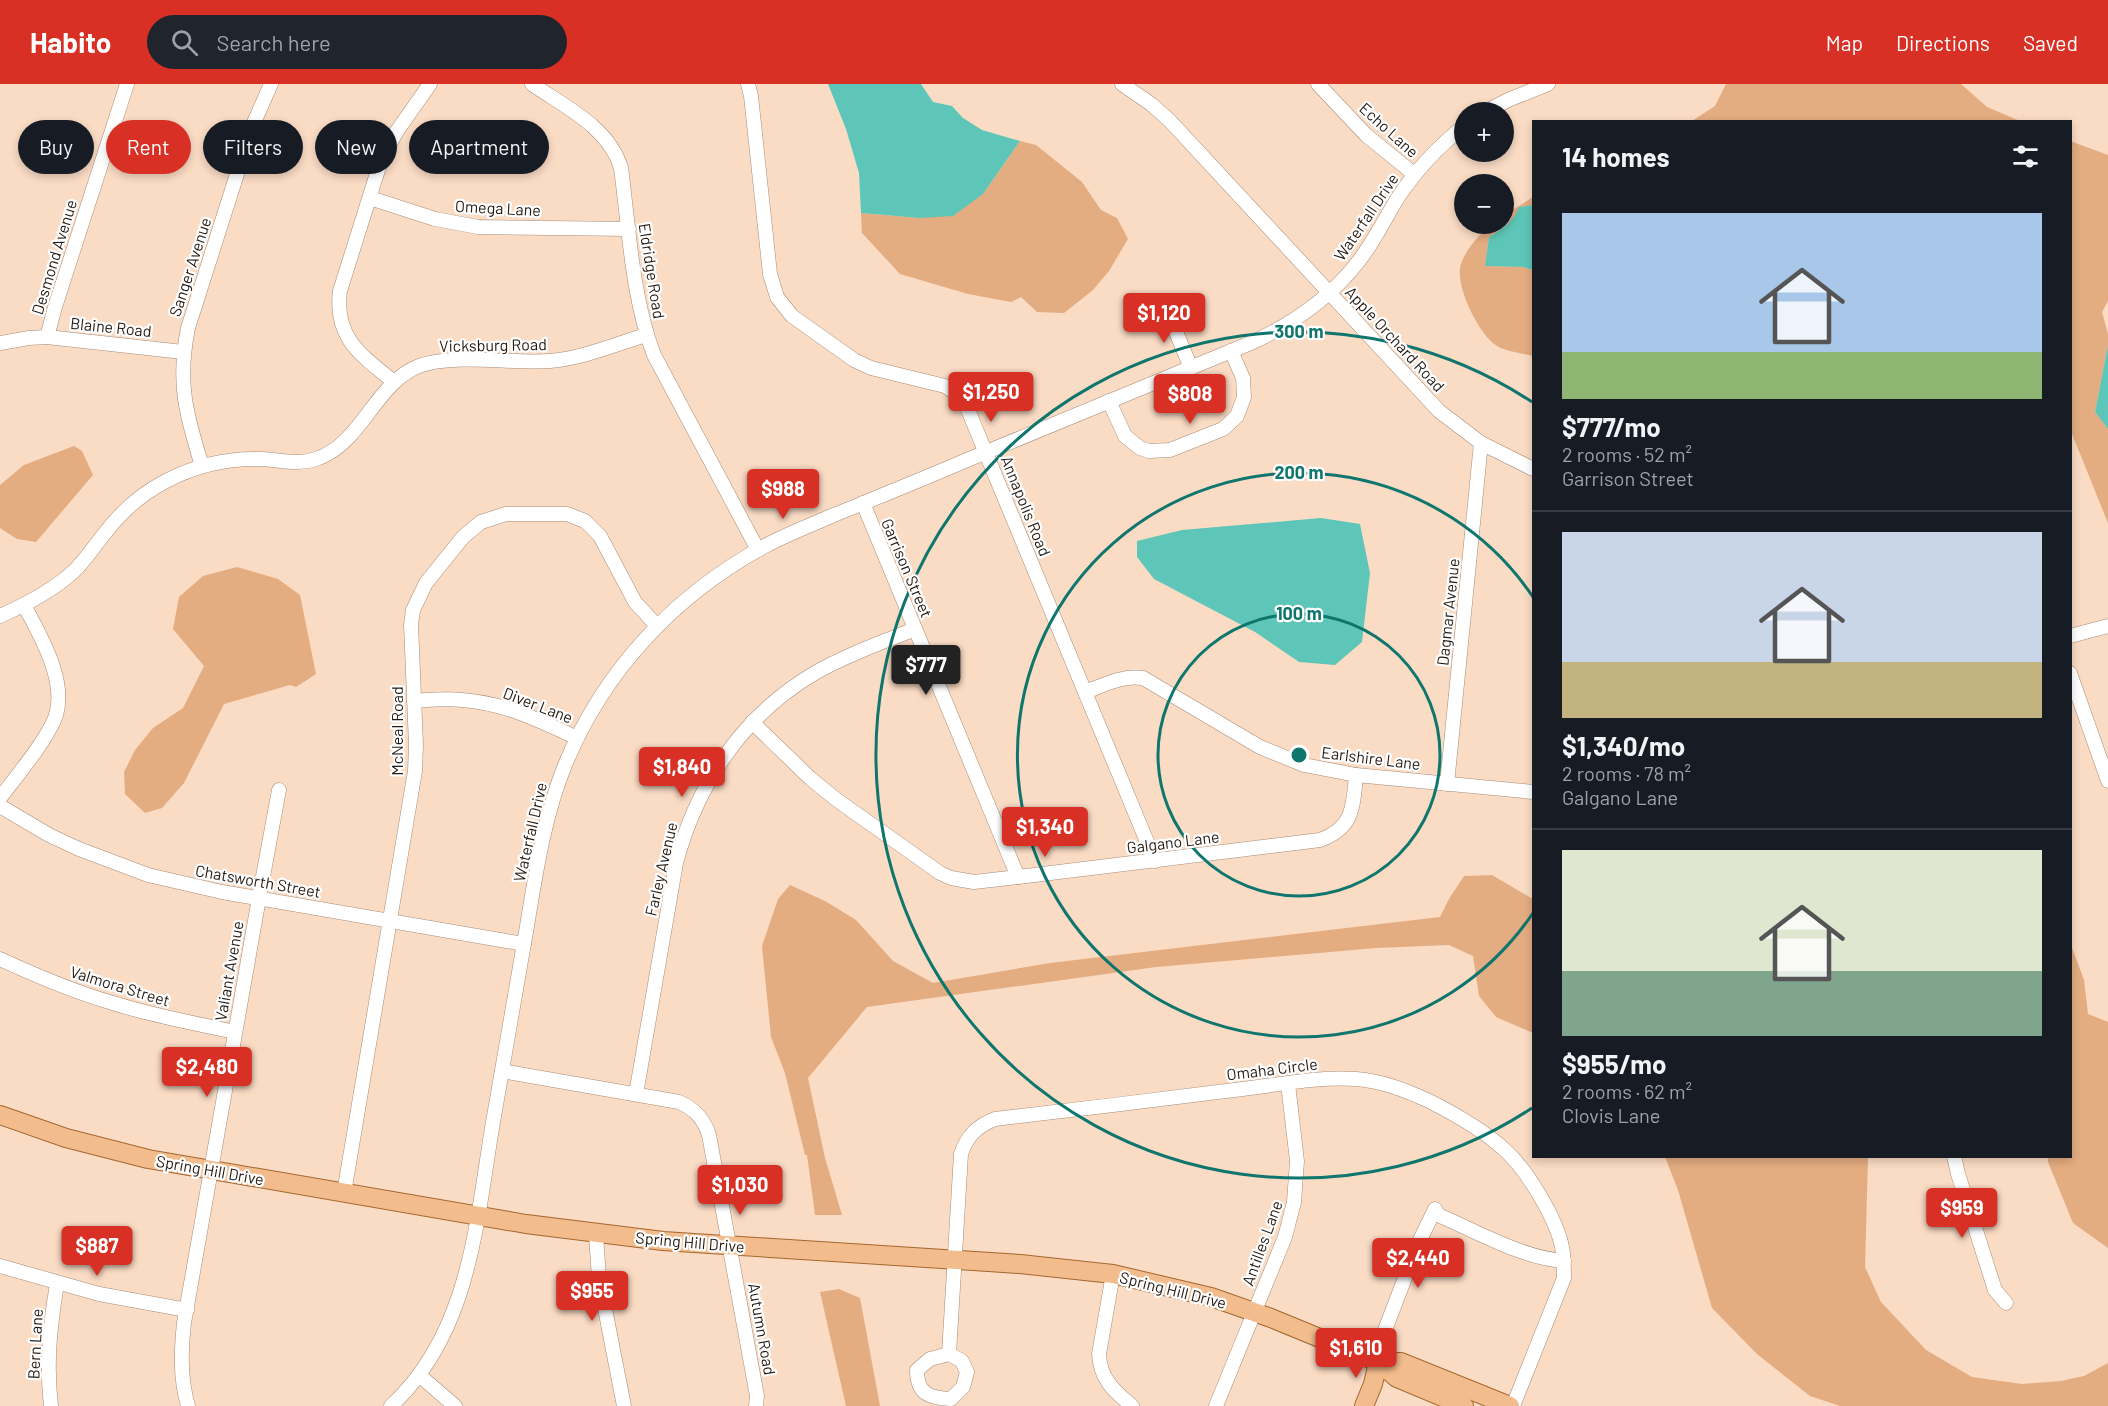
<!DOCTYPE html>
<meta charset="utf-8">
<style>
:root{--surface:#171b24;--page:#20242c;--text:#f1f3f6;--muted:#9ea1a6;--line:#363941;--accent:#d93025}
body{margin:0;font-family:Barlow,sans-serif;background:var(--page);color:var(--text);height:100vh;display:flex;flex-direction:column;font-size:22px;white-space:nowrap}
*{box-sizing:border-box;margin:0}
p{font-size:20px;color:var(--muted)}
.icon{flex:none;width:33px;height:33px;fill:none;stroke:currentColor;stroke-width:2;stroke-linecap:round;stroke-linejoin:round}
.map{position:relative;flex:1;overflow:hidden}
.side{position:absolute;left:1532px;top:36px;width:540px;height:1038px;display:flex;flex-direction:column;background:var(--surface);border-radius:0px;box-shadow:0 3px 9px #0003}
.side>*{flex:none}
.top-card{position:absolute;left:18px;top:36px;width:570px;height:54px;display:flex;gap:12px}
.fabs{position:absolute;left:1454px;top:18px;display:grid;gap:12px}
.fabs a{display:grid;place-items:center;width:60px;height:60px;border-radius:50%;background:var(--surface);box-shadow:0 3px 9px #0003;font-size:30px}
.price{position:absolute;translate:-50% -51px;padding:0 14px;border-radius:6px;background:var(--accent);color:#fff;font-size:20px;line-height:39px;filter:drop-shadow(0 2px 3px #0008)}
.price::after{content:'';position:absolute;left:50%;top:36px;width:18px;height:14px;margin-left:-9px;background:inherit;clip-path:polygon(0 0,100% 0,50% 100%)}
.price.selected{background:#222;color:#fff}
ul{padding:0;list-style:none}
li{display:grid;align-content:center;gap:12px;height:318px;padding:0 30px}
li+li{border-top:2px solid var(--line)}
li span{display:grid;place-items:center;height:186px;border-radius:0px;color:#555}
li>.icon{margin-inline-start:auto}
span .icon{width:108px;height:108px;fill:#fffc;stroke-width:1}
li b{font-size:26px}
h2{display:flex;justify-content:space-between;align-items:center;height:72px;padding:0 30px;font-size:26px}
.pill{padding:0 21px;border-radius:27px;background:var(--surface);box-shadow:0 3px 9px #0003;font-size:21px;line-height:54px}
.pill.selected{background:var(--accent);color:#fff}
header{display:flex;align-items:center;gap:36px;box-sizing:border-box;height:84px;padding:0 30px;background:var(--accent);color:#fff}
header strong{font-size:28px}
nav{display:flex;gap:33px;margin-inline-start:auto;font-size:21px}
.search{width:420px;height:54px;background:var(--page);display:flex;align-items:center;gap:15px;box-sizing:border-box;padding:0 21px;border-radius:33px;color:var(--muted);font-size:22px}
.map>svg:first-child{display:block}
.green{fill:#e4ac81}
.water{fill:#5ec6b8}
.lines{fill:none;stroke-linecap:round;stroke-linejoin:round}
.minor-casing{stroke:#a88c76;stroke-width:15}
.major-casing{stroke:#a56730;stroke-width:20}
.minor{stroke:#fff;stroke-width:14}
.major{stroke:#f2bc8c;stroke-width:18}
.ring{fill:none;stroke:#0f766e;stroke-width:3}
.labels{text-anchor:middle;stroke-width:4.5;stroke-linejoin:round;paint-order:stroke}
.street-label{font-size:16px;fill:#251a12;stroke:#fff}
.centre{fill:#0f766e;stroke:#fff;stroke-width:3}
.ring-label{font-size:18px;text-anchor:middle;font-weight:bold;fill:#0f766e;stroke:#fff;stroke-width:4.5;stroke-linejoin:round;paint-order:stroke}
</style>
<header>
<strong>Habito</strong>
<div class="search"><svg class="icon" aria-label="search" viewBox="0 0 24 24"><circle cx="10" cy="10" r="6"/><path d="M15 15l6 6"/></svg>Search here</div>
<nav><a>Map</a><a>Directions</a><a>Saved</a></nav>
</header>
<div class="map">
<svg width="2108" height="1322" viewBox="0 0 2108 1322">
<rect width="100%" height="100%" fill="#fadbc4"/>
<g class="green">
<polygon points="1726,0 1961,0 1987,23 2020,37 1692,37 1715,22"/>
<polygon points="1020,57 1036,61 1082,98 1101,126 1117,134 1128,155 1109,187 1093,206 1064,229 1037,228 1021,213 1011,218 968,210 900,190 862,149 861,129 919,134 983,110"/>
<polygon points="2070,57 2108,71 2108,217 2102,228 2108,250 2108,261 2095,328 2108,345 2108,439 2070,345"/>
<path d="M1533 113V121L1520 123C1514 137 1502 145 1489 153L1486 182 1523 183 1533 186V272C1522 269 1507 268 1497 262 1479 251 1454 201 1461 180 1466 164 1480 151 1491 140H1503V132Z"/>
<polygon points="74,362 82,367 93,391 36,458 17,455 0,444 0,401 24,381"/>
<polygon points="237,483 278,495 300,511 316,590 296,603 290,601 224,620 184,699 162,724 145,729 125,710 124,688 135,666 153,644 183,624 204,582 173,545 179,513 203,492"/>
<polygon points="1492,791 1533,815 1533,949 1496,933 1479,912 1473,872 1449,861 1376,864 1156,883 867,923 808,994 825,1074 842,1131 815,1131 807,1071 805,1071 785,989 771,953 762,862 778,815 790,801 825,817 856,836 893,877 933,899 1050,879 1440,833 1449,815 1464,792"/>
<polygon points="2070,858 2084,896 2088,930 2108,938 2108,1164 2073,1139 2048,1078 2048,1073 2070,1072"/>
<polygon points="1665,1073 1868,1073 1865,1183 1881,1218 1926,1266 1972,1293 2022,1300 2061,1297 2084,1292 2108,1279 2108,1322 1840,1322 1810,1312 1757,1270 1712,1224 1678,1106"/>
<polygon points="839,1205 860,1214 880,1322 846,1322 820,1208"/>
</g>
<g class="water">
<polygon points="828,0 921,0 933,18 952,22 963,34 982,46 1020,57 983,110 953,132 919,134 861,129 859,89 846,45"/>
<path d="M1533 121V186L1523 183 1485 182 1489 153C1502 145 1514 137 1519 123Z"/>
<polygon points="2108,261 2108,345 2095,328"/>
<polygon points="1321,434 1360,440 1370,489 1362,558 1335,581 1299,578 1255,548 1154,495 1137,473 1137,457 1182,446"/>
</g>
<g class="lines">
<g class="minor-casing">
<g id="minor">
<path d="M532 0C565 23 609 43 621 84 629 144 632 214 654 271L758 466"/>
<polyline points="748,0 751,12 770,190 777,213 792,232 854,276 871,284 945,302 954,308 966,321 1155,777"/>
<polyline points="1122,0 1151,20 1170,37 1439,327 1481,359 1533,385"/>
<polyline points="1318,0 1366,51 1414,90"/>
<polyline points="1485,28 1508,16 1548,0"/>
<polyline points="370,114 435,135 478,143 629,145"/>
<polyline points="1166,224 1191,284"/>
<polyline points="47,253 55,223 127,0"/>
<polyline points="0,259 29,254 47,253 183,268"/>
<path d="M394 298C361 271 334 254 340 207L378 86 387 65 397 47 430 0"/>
<polyline points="1109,317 1125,352 1140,364 1149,367 1170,366 1223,345 1237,332 1244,313 1243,294 1231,267"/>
<path d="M202 382C186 330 177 299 188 244L252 43 271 0"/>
<polyline points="863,419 1018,793"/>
<path d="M0 532C27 520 52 507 73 488 86 476 94 462 105 449 121 428 143 409 166 397 196 381 229 374 262 375 281 376 298 381 316 375 361 361 375 299 419 282 453 269 511 280 550 277 583 274 614 261 646 251"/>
<polyline points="2070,552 2108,542"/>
<polyline points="2070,589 2108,697"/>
<path d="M1085 608C1104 601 1122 591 1143 594L1260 663 1304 681 1356 691 1533 708"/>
<path d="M414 617C430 616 446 614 462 616 504 619 539 636 577 654"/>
<path d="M752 638 811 695 837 716 940 789 951 794 974 798 1018 793 1320 756C1354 744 1353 722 1356 691"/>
<polyline points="1447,700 1481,359"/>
<path d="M0 714C16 693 46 657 55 634 68 598 41 553 24 521"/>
<polyline points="0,722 49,751 79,765 148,791 222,808 524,860"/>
<path d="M0 875C37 892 74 908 113 919 153 932 194 939 235 948"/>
<path d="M502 987 679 1018C695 1025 704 1035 709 1051L757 1312 756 1322"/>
<path d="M636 1010 676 779C697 700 743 631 815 589 846 571 881 559 915 545"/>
<polyline points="1954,1072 1958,1090 1995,1206 2006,1219"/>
<polyline points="344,1109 415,687 416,661 411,541 413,526 426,499 463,453 481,438 506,430 567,430 585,437 600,452 635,518 657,542"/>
<polyline points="596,1150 599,1194 624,1322"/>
<polyline points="0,1182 99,1210 187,1226"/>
<path d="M1113 1190 1099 1270C1100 1295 1114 1307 1132 1322"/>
<path d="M949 1270 961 1070C967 1052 977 1042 995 1035 1075 1026 1154 1016 1234 1006 1272 1002 1318 992 1356 995 1382 997 1405 1006 1429 1017 1455 1030 1483 1046 1505 1066 1527 1086 1556 1134 1562 1163 1564 1173 1564 1184 1564 1194L1513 1322"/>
<path d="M949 1270 962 1277 967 1288 963 1303 951 1315C929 1314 917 1310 917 1286L930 1275Z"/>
<path d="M1378 1278 1380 1259 1418 1160 1435 1125 1438 1131C1476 1147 1522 1174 1564 1177"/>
<polyline points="419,1291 455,1322"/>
<path d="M51 1322C46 1280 50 1241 57 1200"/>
<path d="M188 1322C180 1294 181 1267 184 1239L259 814 279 706"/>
<path d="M391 1322C469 1250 476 1142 492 1044 504 977 515 909 527 842 536 788 544 733 565 681 604 586 675 511 765 462 787 450 811 441 834 431 878 413 923 395 967 376 1062 337 1158 297 1253 258 1294 239 1330 214 1358 178 1374 158 1385 134 1399 112 1417 85 1439 62 1464 42"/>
<polyline points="1216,1322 1285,1153 1294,1118 1297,1077 1288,1000"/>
</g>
</g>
<g class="major-casing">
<g id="major">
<polyline points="0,1031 66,1054 148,1075 526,1140 663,1157 1020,1180 1113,1190 1211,1213 1271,1234 1378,1278 1397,1294 1464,1322"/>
<polyline points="1378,1278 1401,1278 1510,1322"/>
<polyline points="1364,1322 1373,1300 1378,1278"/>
</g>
</g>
<use href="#minor" class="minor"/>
<use href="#major" class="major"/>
</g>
<g class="ring">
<circle cx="1299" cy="671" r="141"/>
<path d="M1533 829A282 282 0 1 1 1533 513"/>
<path d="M1532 1024A423 423 0 1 1 1532 318"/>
</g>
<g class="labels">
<g class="street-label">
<text transform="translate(1389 46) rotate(42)" y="6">Echo Lane</text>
<text transform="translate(498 124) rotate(3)" y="6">Omega Lane</text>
<text transform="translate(1366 133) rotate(-56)" y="6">Waterfall Drive</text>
<text transform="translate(54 173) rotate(-73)" y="6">Desmond Avenue</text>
<text transform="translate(190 183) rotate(-72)" y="6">Sanger Avenue</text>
<text transform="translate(652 187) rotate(81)" y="6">Eldridge Road</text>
<text transform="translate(111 243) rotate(6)" y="6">Blaine Road</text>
<text transform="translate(1395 255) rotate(47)" y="6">Apple Orchard Road</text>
<text transform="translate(493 261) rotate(-1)" y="6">Vicksburg Road</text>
<text transform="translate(1026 422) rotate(68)" y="6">Annapolis Road</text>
<text transform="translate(907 484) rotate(67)" y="6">Garrison Street</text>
<text transform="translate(1448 528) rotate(-84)" y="6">Dagmar Avenue</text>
<text transform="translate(538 621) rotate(21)" y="6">Diver Lane</text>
<text transform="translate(397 647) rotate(-90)" y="6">McNeal Road</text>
<text transform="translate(1371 674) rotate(7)" y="6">Earlshire Lane</text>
<text transform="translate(530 748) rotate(-77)" y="6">Waterfall Drive</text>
<text transform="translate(1173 758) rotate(-7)" y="6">Galgano Lane</text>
<text transform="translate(661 785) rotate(-77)" y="6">Farley Avenue</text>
<text transform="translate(258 797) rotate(10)" y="6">Chatsworth Street</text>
<text transform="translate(229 887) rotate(-80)" y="6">Valiant Avenue</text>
<text transform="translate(120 902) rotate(17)" y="6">Valmora Street</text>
<text transform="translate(1272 985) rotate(-7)" y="6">Omaha Circle</text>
<text transform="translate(210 1086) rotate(10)" y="6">Spring Hill Drive</text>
<text transform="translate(690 1158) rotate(5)" y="6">Spring Hill Drive</text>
<text transform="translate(1262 1159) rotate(-70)" y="6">Antilles Lane</text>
<text transform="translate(1173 1206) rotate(14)" y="6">Spring Hill Drive</text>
<text transform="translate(762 1245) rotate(80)" y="6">Autumn Road</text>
<text transform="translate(35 1260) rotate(-87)" y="6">Bern Lane</text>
</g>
</g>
<circle cx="1299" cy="671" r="9" class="centre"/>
<g class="ring-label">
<text x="1299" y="254">300 m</text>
<text x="1299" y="395">200 m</text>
<text x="1299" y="536">100 m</text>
</g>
</svg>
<div class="fabs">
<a>+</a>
<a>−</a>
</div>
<b class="price" style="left:1164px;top:260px">$1,120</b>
<b class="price" style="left:991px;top:339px">$1,250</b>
<b class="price" style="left:1190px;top:341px">$808</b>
<b class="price" style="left:783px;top:436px">$988</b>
<b class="price selected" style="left:926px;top:612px">$777</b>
<b class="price" style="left:682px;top:714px">$1,840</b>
<b class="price" style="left:1045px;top:774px">$1,340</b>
<b class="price" style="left:207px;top:1014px">$2,480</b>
<b class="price" style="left:740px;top:1132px">$1,030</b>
<b class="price" style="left:1962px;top:1155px">$959</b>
<b class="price" style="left:97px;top:1193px">$887</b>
<b class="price" style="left:1418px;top:1205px">$2,440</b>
<b class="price" style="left:592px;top:1238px">$955</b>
<b class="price" style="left:1356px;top:1295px">$1,610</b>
<div class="top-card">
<a class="pill">Buy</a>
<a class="pill selected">Rent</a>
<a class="pill">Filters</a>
<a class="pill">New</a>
<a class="pill">Apartment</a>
</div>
<section class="side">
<h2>14 homes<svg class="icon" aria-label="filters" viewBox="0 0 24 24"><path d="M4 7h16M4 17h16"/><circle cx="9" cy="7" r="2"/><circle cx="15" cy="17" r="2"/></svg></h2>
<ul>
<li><span style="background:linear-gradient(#a9c7e8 75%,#8fb573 0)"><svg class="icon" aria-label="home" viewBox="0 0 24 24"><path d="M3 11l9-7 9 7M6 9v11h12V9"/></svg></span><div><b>$777/mo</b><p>2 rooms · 52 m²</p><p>Garrison Street</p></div></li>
<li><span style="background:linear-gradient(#c9d6e8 70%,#c2b280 0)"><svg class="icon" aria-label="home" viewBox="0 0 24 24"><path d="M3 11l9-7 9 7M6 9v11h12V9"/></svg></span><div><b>$1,340/mo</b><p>2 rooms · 78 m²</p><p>Galgano Lane</p></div></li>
<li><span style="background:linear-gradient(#dfe7d0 65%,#7fa58c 0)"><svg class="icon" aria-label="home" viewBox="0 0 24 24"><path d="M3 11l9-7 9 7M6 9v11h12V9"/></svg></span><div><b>$955/mo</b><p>2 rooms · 62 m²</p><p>Clovis Lane</p></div></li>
</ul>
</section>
</div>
